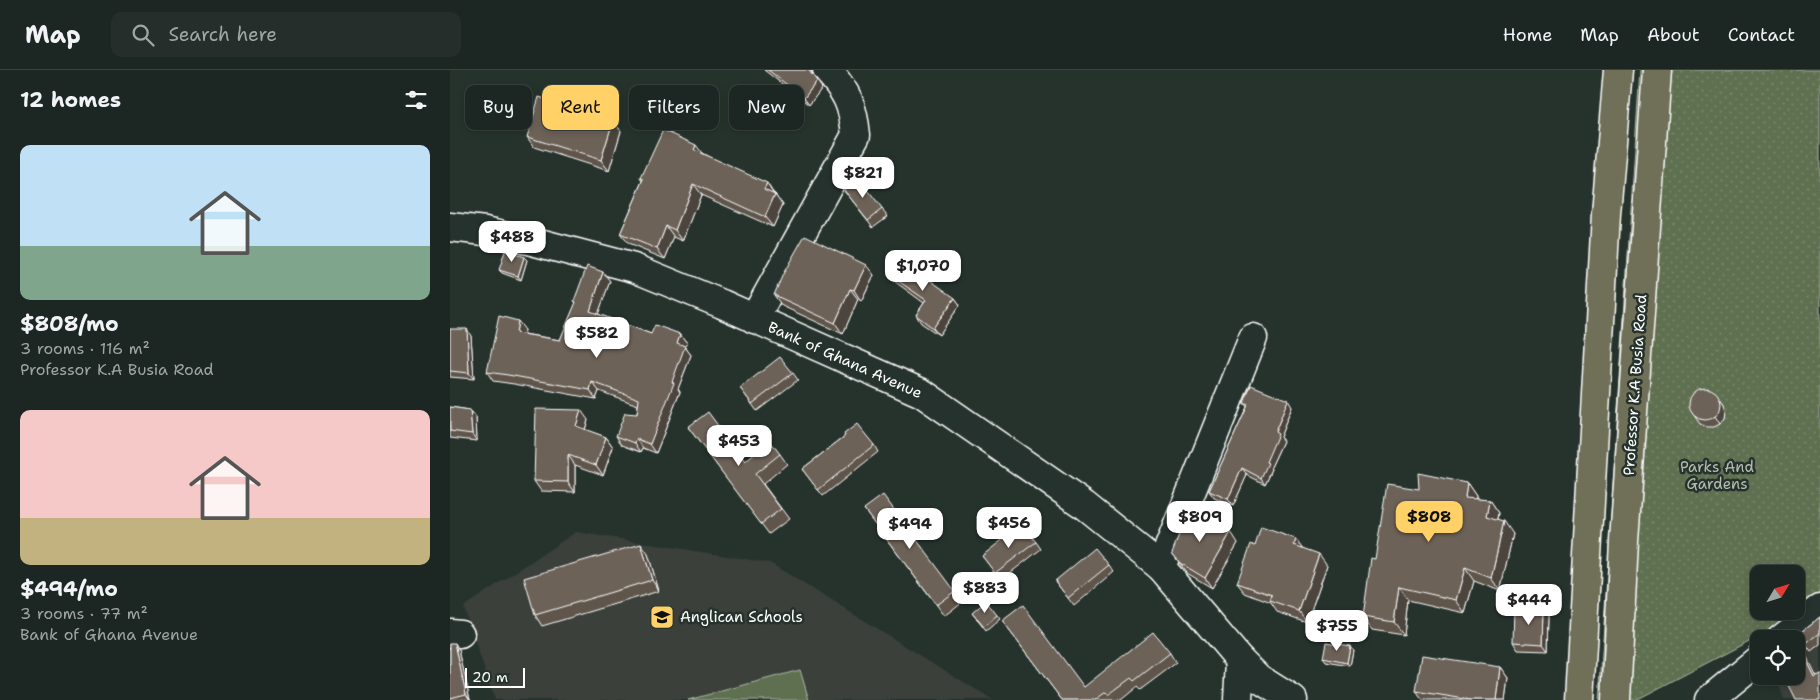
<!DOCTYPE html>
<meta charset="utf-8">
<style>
:root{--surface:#1c2622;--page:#252e2a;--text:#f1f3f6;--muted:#a0a5a5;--line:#3a4340;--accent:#ffd166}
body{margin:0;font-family:"Shantell Sans",sans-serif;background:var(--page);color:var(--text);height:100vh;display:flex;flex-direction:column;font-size:19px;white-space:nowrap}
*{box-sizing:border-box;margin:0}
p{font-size:16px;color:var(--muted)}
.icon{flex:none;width:28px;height:28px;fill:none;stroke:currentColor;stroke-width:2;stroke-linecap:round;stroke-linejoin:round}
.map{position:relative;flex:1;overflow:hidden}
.panel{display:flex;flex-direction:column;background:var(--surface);width:450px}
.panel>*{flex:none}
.guide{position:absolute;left:15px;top:15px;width:475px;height:45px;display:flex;gap:10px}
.needle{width:32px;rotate:52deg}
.tools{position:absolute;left:1300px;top:495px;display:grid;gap:10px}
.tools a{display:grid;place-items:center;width:55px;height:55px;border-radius:10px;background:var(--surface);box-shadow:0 2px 8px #0003,0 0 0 1px var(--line);font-size:25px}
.scale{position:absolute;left:15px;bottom:12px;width:60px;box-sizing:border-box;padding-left:5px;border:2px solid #fff;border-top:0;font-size:14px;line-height:18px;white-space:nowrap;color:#fff;-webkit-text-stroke:4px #26332d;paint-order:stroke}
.price{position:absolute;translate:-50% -42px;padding:0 11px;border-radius:10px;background:#fff;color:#222;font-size:16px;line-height:32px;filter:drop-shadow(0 1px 2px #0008)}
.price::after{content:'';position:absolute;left:50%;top:30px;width:15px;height:11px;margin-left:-8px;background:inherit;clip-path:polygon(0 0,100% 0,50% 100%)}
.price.on{background:var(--accent);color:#111}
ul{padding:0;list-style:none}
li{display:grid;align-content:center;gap:10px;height:265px;padding:0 20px}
li span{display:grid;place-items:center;height:155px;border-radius:10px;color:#555}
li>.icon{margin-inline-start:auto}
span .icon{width:90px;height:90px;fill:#fffc;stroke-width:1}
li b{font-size:21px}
h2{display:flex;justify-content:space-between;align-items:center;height:60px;padding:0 20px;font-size:21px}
.pill{padding:0 18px;border-radius:10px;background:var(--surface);box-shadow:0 2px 8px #0003,0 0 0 1px var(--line);font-size:18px;line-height:45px}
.pill.on{background:var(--accent);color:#111}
header{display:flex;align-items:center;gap:30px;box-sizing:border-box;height:70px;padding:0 25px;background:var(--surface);border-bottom:1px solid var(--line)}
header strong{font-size:24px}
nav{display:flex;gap:28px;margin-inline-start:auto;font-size:18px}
.search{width:350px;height:45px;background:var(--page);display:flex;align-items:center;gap:12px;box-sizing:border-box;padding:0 18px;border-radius:10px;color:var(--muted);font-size:19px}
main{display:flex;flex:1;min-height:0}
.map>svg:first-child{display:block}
.built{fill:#3b413a}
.grass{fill:#5f6f51;stroke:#afb7a8}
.garden{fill:url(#garden-dots);stroke:#afb7a8;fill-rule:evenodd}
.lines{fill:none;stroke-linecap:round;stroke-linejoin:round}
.minor-casing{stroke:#fff;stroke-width:31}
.major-casing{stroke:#fff;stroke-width:31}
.minor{stroke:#26332d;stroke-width:28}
.major{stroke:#706f59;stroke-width:28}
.wall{fill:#5e544c;stroke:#fff}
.shaded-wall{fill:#4c453e;stroke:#fff}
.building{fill:#6d6258;stroke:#fff}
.labels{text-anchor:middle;stroke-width:5;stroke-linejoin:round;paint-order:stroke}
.street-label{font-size:15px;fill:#fff;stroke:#26332d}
.park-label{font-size:15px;fill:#b7beb1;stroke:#26332d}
.poi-label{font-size:15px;fill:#fff;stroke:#26332d;text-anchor:start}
</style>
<header>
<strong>Map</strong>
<div class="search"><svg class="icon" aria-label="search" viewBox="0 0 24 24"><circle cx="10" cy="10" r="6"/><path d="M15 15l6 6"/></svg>Search here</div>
<nav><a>Home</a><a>Map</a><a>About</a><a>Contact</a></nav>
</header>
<main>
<section class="panel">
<h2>12 homes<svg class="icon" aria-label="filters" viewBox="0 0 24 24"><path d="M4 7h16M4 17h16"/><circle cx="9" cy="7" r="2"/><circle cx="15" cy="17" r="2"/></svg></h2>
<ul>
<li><span style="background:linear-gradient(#bfe0f5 65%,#7fa58c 0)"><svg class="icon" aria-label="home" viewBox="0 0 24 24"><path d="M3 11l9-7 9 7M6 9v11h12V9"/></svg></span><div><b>$808/mo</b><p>3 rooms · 116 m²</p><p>Professor K.A Busia Road</p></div></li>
<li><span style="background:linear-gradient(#f6c9c9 70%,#c2b280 0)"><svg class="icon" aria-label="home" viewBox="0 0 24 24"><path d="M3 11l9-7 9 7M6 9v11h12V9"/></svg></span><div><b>$494/mo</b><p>3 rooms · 77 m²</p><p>Bank of Ghana Avenue</p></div></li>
</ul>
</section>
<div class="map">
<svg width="1370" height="630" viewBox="0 0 1370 630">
<defs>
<pattern id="garden-dots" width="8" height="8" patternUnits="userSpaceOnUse" patternTransform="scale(1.25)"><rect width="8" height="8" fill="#5f6f51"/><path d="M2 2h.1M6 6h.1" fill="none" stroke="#77856b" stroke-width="1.8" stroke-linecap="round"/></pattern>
</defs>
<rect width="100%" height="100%" fill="#26332d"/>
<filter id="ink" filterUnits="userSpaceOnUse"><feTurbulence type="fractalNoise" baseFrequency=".02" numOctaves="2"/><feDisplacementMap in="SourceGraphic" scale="10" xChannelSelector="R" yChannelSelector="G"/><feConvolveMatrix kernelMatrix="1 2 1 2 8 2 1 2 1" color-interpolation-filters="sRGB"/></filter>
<g filter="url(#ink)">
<g class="built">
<polygon points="126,462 320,493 543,630 45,630 13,537"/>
<polygon points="1370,543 1370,630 1334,630 1326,606 1346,606 1346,569"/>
</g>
<polygon class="grass" points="350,600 359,630 238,630"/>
<path class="garden" d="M1190 0H1370V534L1186 630H1149ZM1309 504H1346V541H1309Z"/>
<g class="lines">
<g class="minor-casing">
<g id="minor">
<polyline points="0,157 35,161 78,170 184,198 272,234 472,323 634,435 711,497 790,590 808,608 843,630"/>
<path d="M304 249 406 65C403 35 397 22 377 0"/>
<polyline points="711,497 803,268"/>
<polyline points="0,563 10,564"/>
<polyline points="1331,569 1370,539"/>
<polyline points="788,630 790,590"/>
<polyline points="1259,630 1309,589"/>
</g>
</g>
<g class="major-casing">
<g id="major">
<polyline points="1129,630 1156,144 1168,0"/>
<polyline points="1166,630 1174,471 1207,0"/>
</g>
</g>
<use href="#minor" class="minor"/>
<use href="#major" class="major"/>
</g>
<g class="wall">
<polygon points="314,0 361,0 364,8 372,18 359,35"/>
<polygon points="171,61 159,101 84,77 77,67"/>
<polygon points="252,83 325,124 333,135 323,157 251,125 233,171 224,167 215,189 178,174 170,164 193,111 191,108"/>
<polygon points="394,120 432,139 438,146 423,157"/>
<polygon points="74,187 77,190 71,210 52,203 49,200"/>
<polygon points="438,204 505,228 510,235 489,265 471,253 466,245 474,233 444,211"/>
<polygon points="424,205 411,231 408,229 393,264 332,236 324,225"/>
<polygon points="160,211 148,244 201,264 230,264 237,273 235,277 241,285 228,319 230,322 206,383 193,378 191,382 172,375 166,366 187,344 188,335 149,321 146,329 64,314 43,311 37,302 75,260 74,264 110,270 126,233 124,231"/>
<polygon points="0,259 21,266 24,309 0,307"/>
<polygon points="343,303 348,310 307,341 290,318"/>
<polygon points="1269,327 1274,334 1276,341 1275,348 1270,354 1264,357 1257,357 1250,354 1241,341"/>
<polygon points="794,333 842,337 830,367 833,371 821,397 822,399 815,414 797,405 783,436 764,428 759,421 797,337"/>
<polygon points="0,337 20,340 26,347 27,371 0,368"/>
<polygon points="138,350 135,360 156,367 163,377 153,405 125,395 125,422 91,421 84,411"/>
<polygon points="238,357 295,392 330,384 337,394 313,414 339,449 319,464"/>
<polygon points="395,366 424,375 428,382 373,426 352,399"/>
<polygon points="1017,413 1026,426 1026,429 1040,430 1049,443 1048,449 1063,464 1050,521 1024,511 1015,543 958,530 954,565 922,560 913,547 925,489"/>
<polygon points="414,439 505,521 512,532 494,546"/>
<polygon points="586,472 591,479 551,510 532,486"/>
<polygon points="788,473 762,518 737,503 722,483"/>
<polygon points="805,476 852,478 877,495 857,552 827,542 821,533 795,523 787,513"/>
<polygon points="198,484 209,521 92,556 85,545"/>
<polygon points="659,495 664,502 624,536 605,511"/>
<polygon points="1094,539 1099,546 1098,581 1068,580 1063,572"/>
<polygon points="522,543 547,545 550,549 536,561"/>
<polygon points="1370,547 1370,575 1361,582 1348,564"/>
<polygon points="552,551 634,617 720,583 726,593 690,620 687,617 671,630 612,630"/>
<polygon points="0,573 9,580 20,630 0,630"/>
<polygon points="900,576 903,580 900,596 876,592 873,588"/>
<polygon points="1050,597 1058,608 1055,630 972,630 966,621"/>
</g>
<g class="shaded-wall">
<polygon points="359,0 361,0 365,10 360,2"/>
<polygon points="367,11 372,18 359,35 354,28"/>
<polygon points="163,51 171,61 159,101 151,90"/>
<polygon points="246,75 254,86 244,80"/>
<polygon points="317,113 324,124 314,119"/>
<polygon points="243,114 251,125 233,171 225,160"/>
<polygon points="325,124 333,135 323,157 315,147"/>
<polygon points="216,156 224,167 215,189 207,179"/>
<polygon points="74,187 77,190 71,210 68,206"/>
<polygon points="416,195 424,205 411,231 404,220"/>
<polygon points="153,202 160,211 146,250 140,241"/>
<polygon points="400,219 408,229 393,264 385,253"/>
<polygon points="505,228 510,235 489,265 483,258"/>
<polygon points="68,251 75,260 72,272 66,263"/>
<polygon points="17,259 21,266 24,309 19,303"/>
<polygon points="230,264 237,273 235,277 241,285 228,319 230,322 206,383 200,374 222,312 227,273"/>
<polygon points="142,312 149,321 146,329 140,320"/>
<polygon points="1269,327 1274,334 1276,341 1275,348 1270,354 1265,346"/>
<polygon points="838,330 842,337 830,367 833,371 821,397 822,399 815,414 811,408 825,362"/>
<polygon points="20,340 26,347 27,371 22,364"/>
<polygon points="131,340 138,350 133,366 126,356"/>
<polygon points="156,367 163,377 153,405 146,395"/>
<polygon points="187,369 193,378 191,382 185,373"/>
<polygon points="118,385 125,395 125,422 118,412"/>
<polygon points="792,398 797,405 783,436 778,429"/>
<polygon points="1017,413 1026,426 1025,441 1015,428"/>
<polygon points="1040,430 1049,443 1046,459 1037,446"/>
<polygon points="1054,451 1063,464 1050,521 1041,508"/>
<polygon points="781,462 788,473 762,518 755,508"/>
<polygon points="846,469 854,480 844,475"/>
<polygon points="191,474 198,484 209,521 202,510"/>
<polygon points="869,484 877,495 857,552 849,541"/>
<polygon points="1015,498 1024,511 1015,543 1006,530"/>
<polygon points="949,517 958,530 954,565 944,552"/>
<polygon points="1094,539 1099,546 1098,581 1093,574"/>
<polygon points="1346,569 1352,577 1370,614 1364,606"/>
<polygon points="5,573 9,580 20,630 16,624"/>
<polygon points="900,576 903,580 900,596 897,593"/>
<polygon points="1050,597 1058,608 1055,630 1046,630"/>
</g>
<g class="building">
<polygon points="318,0 359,0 360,2 367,11 354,28"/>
<polygon points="89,27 163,51 151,90 77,67"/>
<polygon points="213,60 246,75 244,80 317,113 314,119 325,124 315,147 243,114 225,160 216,156 207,179 170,164 194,109 191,108"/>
<polygon points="408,108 432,139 418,150 394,120"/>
<polygon points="355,165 416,195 404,220 400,219 385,253 324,225 333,204"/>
<polygon points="55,181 74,187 68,206 49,200"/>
<polygon points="449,188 505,228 483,258 466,245 476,230 438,204"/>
<polygon points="137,196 153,202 140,241 201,264 205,255 230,264 227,273 235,276 222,312 224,313 200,374 187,369 185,373 166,366 175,343 187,344 189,329 142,312 140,320 58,305 37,302 49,246 68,251 66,263 110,270 126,232 124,231"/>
<polygon points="0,259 17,259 19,303 0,301"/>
<polygon points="330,287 343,303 302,334 290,318"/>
<polygon points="801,315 838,330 825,362 828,364 816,392 818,393 811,408 792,398 778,429 759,421 798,335 794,333"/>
<circle cx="1255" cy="334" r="16"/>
<polygon points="0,337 20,340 22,364 0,361"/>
<polygon points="86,339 131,340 126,356 156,367 146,395 118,385 118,412 84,411"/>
<polygon points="258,342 295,392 320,371 330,384 305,404 331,439 311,454 238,357"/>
<polygon points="407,354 424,375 368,420 352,399 395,366 394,364"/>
<polygon points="968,403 1017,413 1015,428 1040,430 1037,446 1054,451 1041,508 1015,498 1006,530 949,517 944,552 913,547 921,488 925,489 937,414 969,419"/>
<polygon points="433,425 505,521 486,535 414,439"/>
<polygon points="743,440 781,462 755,508 730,493 722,483 731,459"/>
<polygon points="572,454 586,472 545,503 532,486"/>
<polygon points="811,457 846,469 844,475 869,484 849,541 820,531 822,525 787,513 801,474 805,476"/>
<polygon points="191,474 202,510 85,545 74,508"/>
<polygon points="645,478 659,495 618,528 605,511"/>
<polygon points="536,531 547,545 534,557 522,543"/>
<polygon points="573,535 634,617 703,562 720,583 684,611 681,608 658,625 656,622 645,630 612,630 552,551"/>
<polygon points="1064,538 1094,539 1093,574 1063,572"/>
<polygon points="1370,547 1370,563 1355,575 1348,564"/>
<polygon points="1346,570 1364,606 1370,603 1370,630 1346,630 1334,606 1346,606"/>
<polygon points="876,572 900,576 897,593 873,588"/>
<polygon points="0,573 5,573 16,624 0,628"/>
<polygon points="972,585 1050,597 1046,630 1021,630 966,621"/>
</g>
</g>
<defs>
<g id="school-square" transform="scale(1.25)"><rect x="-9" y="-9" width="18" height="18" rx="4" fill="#ffd166" stroke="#26332d"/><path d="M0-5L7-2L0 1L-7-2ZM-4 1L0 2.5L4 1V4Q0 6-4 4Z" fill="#111"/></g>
</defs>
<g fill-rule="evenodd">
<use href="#school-square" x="212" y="547"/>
</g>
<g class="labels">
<g class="street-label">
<text transform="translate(395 290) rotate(24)" y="5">Bank of Ghana Avenue</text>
<text transform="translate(1185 315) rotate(-86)" y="5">Professor K.A Busia Road</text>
</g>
<g class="park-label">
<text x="1267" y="402">Parks And<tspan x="1267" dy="17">Gardens</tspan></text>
</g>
<g class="poi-label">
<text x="230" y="552">Anglican Schools</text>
</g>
</g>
</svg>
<div class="tools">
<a><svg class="needle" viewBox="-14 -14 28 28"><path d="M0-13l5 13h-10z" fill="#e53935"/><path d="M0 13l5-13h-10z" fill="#a0a5a5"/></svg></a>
<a><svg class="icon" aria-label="locate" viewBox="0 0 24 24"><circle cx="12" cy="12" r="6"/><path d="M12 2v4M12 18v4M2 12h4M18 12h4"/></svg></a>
</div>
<div class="scale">20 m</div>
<b class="price" style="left:413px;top:129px">$821</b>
<b class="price" style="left:62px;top:193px">$488</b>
<b class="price" style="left:473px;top:222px">$1,070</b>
<b class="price" style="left:147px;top:289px">$582</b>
<b class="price" style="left:289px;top:397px">$453</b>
<b class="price" style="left:750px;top:473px">$809</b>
<b class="price on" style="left:979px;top:473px">$808</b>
<b class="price" style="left:559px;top:479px">$456</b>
<b class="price" style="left:460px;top:480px">$494</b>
<b class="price" style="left:535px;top:544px">$883</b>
<b class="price" style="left:1079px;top:556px">$444</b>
<b class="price" style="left:887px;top:582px">$755</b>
<div class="guide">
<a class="pill">Buy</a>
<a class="pill on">Rent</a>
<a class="pill">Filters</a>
<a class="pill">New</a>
</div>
</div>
</main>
